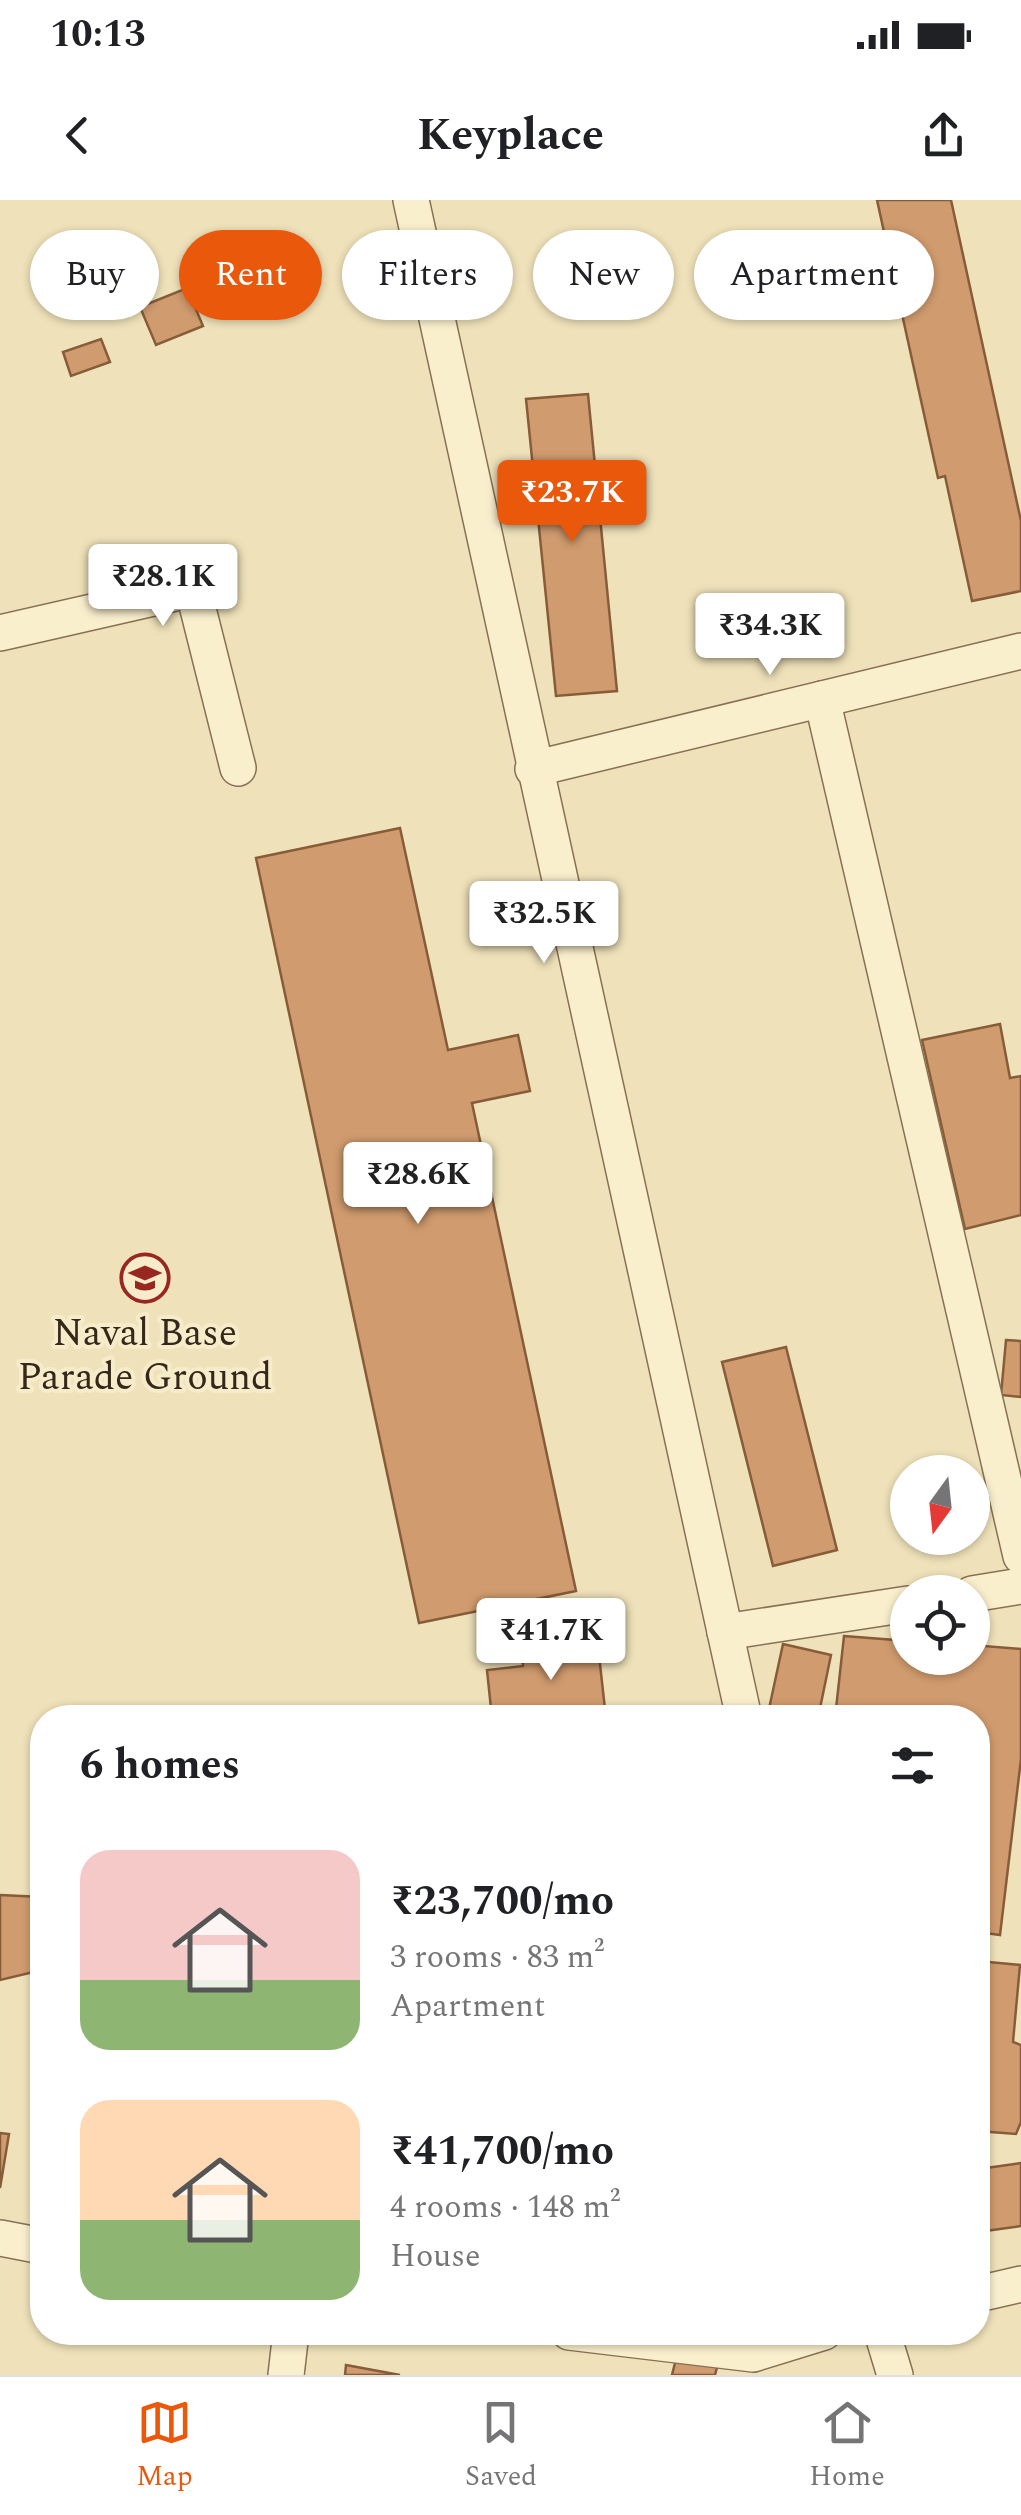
<!DOCTYPE html>
<meta charset="utf-8">
<style>
:root{--surface:#fff;--page:#f2f2f2;--text:#202124;--muted:#757577;--line:#e0e0e0;--accent:#ea580c}
body{margin:0;font-family:Spectral,serif;background:var(--page);color:var(--text);height:100vh;display:flex;flex-direction:column;font-size:38px;white-space:nowrap}
*{box-sizing:border-box;margin:0}
p{font-size:32px;color:var(--muted)}
.icon{flex:none;width:55px;height:55px;fill:none;stroke:currentColor;stroke-width:2;stroke-linecap:round;stroke-linejoin:round}
.map{position:relative;flex:1;overflow:hidden}
.side{position:absolute;left:30px;top:1505px;width:960px;height:640px;display:flex;flex-direction:column;background:var(--surface);border-radius:40px;box-shadow:0 2px 8px #0004}
.side>*{flex:none}
.banner{position:absolute;left:30px;top:30px;width:962px;height:90px;display:flex;gap:20px}
.needle{width:65px;rotate:195deg}
.tools{position:absolute;left:890px;top:1255px;display:grid;gap:20px}
.tools a{display:grid;place-items:center;width:100px;height:100px;border-radius:50%;background:var(--surface);box-shadow:0 2px 8px #0004;font-size:50px}
.price{position:absolute;translate:-50% -85px;padding:0 22px;border-radius:10px;background:#fff;color:#222;font-size:32px;line-height:65px;filter:drop-shadow(0 2px 5px #0008)}
.price::after{content:'';position:absolute;left:50%;top:60px;width:30px;height:22px;margin-left:-15px;background:inherit;clip-path:polygon(0 0,100% 0,50% 100%)}
.price.selected{background:var(--accent);color:#fff}
ul{padding:0;list-style:none}
li{display:flex;align-items:center;gap:30px;height:250px;padding:0 50px}
li span{display:grid;place-items:center;flex:none;width:280px;height:200px;border-radius:30px;color:#555}
li>.icon{margin-inline-start:auto}
span .icon{width:120px;height:120px;fill:#fffc;stroke-width:1}
li b{font-size:42px}
h2{display:flex;justify-content:space-between;align-items:center;height:120px;padding:0 50px;font-size:42px}
.chip{padding:0 35px;border-radius:45px;background:var(--surface);box-shadow:0 2px 8px #0004;font-size:35px;line-height:90px}
.chip.selected{background:var(--accent);color:#fff}
.status{display:flex;justify-content:space-between;align-items:center;height:70px;padding:0 50px;background:var(--surface);direction:ltr}
.status svg{height:28px;fill:currentColor}
header{display:flex;justify-content:space-between;align-items:center;height:130px;padding:0 50px;background:var(--surface);font-size:45px;font-weight:700}
.tabs{display:flex;justify-content:space-around;align-items:center;height:140px;border-top:2px solid var(--line);background:var(--surface);font-size:28px;color:var(--muted)}
.tabs a{display:grid;justify-items:center;gap:5px}
.tabs .selected{color:var(--accent)}
.map>svg:first-child{display:block}
.building{fill:#d09b6e;stroke:#875c39;stroke-width:2.5}
.lines{fill:none;stroke-linecap:round;stroke-linejoin:round}
.minor-casing{stroke:#877154;stroke-width:38}
.minor{stroke:#faefcd;stroke-width:35}
.labels{text-anchor:middle;stroke-width:8;stroke-linejoin:round;paint-order:stroke}
.poi-label{font-size:38px;fill:#35281a;stroke:#f7ecca}
</style>
<div class="status"><b>10:13</b><svg viewBox="0 0 49 12"><path d="M0 12V9h3v3zM5 12V6h3v6zM10 12V3h3v9zM15 12V0h3v12zM26 1h20v11H26zM47 4h2v5h-2z"/></svg></div>
<header><svg class="icon" aria-label="back" viewBox="0 0 24 24"><path d="M15 5l-7 7 7 7"/></svg>Keyplace<svg class="icon" aria-label="share" viewBox="0 0 24 24"><path d="M12 15V3M7 8l5-5 5 5M5 13v7h14v-7"/></svg></header>
<div class="map">
<svg width="1021" height="2175" viewBox="0 0 1021 2175">
<rect width="100%" height="100%" fill="#efe2ba"/>
<g class="building">
<polygon points="877,0 951,0 1021,321 1021,391 972,401 945,276 938,278"/>
<polygon points="187,88 203,126 156,145 140,107"/>
<polygon points="101,139 110,162 71,176 63,152"/>
<polygon points="588,194 617,491 556,496 526,199"/>
<polygon points="400,628 448,850 518,835 530,891 472,903 576,1391 419,1423 256,658"/>
<polygon points="1000,824 1010,878 1021,876 1021,1015 965,1029 922,840"/>
<polygon points="1006,1140 1021,1141 1021,1197 1001,1195"/>
<polygon points="786,1147 837,1350 773,1366 722,1162"/>
<polygon points="844,1436 908,1441 908,1458 972,1458 972,1445 1021,1449 1021,1559 1000,1735 978,1732 978,1518 835,1518"/>
<polygon points="597,1437 606,1518 492,1518 487,1470 523,1466 521,1445"/>
<polygon points="783,1444 831,1455 818,1518 767,1518"/>
<polygon points="0,1695 42,1697 42,1770 0,1780"/>
<polygon points="978,1761 1020,1765 1013,1842 1021,1845 1021,1922 1016,1934 978,1931"/>
<polygon points="0,1933 9,1934 0,1988"/>
<polygon points="982,1937 986,1968 1021,1963 1021,2026 978,2032 978,1938"/>
<polygon points="678,2151 719,2160 715,2175 672,2175"/>
<polygon points="346,2165 400,2175 345,2175"/>
</g>
<g class="lines">
<g class="minor-casing">
<g id="minor">
<polyline points="411,0 744,1518"/>
<polyline points="0,433 193,389 238,568"/>
<polyline points="822,499 1021,1356"/>
<polyline points="533,569 1021,451"/>
<polyline points="972,1394 1021,1386"/>
<polyline points="725,1432 908,1404"/>
<polyline points="0,2038 42,2046"/>
<polyline points="978,2094 1021,2084"/>
<polyline points="569,2132 753,2154 824,2132"/>
<polyline points="882,2132 895,2175"/>
<polyline points="286,2175 291,2132"/>
</g>
</g>
<use href="#minor" class="minor"/>
</g>
<defs>
<g id="university-ring" transform="scale(2.5)"><circle r="9.5" fill="#f7ecca" stroke="#982621" stroke-width="1.5"/><path d="M0-5L7-2L0 1L-7-2ZM-4 1L0 2.5L4 1V4Q0 6-4 4Z" fill="#982621"/></g>
</defs>
<g fill-rule="evenodd">
<use href="#university-ring" x="145" y="1078"/>
</g>
<g class="labels">
<g class="poi-label">
<text x="145" y="1145">Naval Base<tspan x="145" dy="44">Parade Ground</tspan></text>
</g>
</g>
</svg>
<div class="tools">
<a><svg class="needle" viewBox="-14 -14 28 28"><path d="M0-13l5 13h-10z" fill="#e53935"/><path d="M0 13l5-13h-10z" fill="#757577"/></svg></a>
<a><svg class="icon" aria-label="locate" viewBox="0 0 24 24"><circle cx="12" cy="12" r="6"/><path d="M12 2v4M12 18v4M2 12h4M18 12h4"/></svg></a>
</div>
<b class="price selected" style="left:572px;top:345px">₹23.7K</b>
<b class="price" style="left:163px;top:429px">₹28.1K</b>
<b class="price" style="left:770px;top:478px">₹34.3K</b>
<b class="price" style="left:544px;top:766px">₹32.5K</b>
<b class="price" style="left:418px;top:1027px">₹28.6K</b>
<b class="price" style="left:551px;top:1483px">₹41.7K</b>
<div class="banner">
<a class="chip">Buy</a>
<a class="chip selected">Rent</a>
<a class="chip">Filters</a>
<a class="chip">New</a>
<a class="chip">Apartment</a>
</div>
<section class="side">
<h2>6 homes<svg class="icon" aria-label="filters" viewBox="0 0 24 24"><path d="M4 7h16M4 17h16"/><circle cx="9" cy="7" r="2"/><circle cx="15" cy="17" r="2"/></svg></h2>
<ul>
<li><span style="background:linear-gradient(#f6c9c9 65%,#8fb573 0)"><svg class="icon" aria-label="home" viewBox="0 0 24 24"><path d="M3 11l9-7 9 7M6 9v11h12V9"/></svg></span><div><b>₹23,700/mo</b><p>3 rooms · 83 m²</p><p>Apartment</p></div></li>
<li><span style="background:linear-gradient(#ffd9b3 60%,#8fb573 0)"><svg class="icon" aria-label="home" viewBox="0 0 24 24"><path d="M3 11l9-7 9 7M6 9v11h12V9"/></svg></span><div><b>₹41,700/mo</b><p>4 rooms · 148 m²</p><p>House</p></div></li>
</ul>
</section>
</div>
<nav class="tabs">
<a class="selected"><svg class="icon" aria-label="map" viewBox="0 0 24 24"><path d="M3 6l6-2 6 2 6-2v14l-6 2-6-2-6 2zM9 4v14M15 6v14"/></svg>Map</a>
<a><svg class="icon" aria-label="saved" viewBox="0 0 24 24"><path d="M7 4h10v16l-5-4-5 4z"/></svg>Saved</a>
<a><svg class="icon" aria-label="home" viewBox="0 0 24 24"><path d="M3 11l9-7 9 7M6 9v11h12V9"/></svg>Home</a>
</nav>
